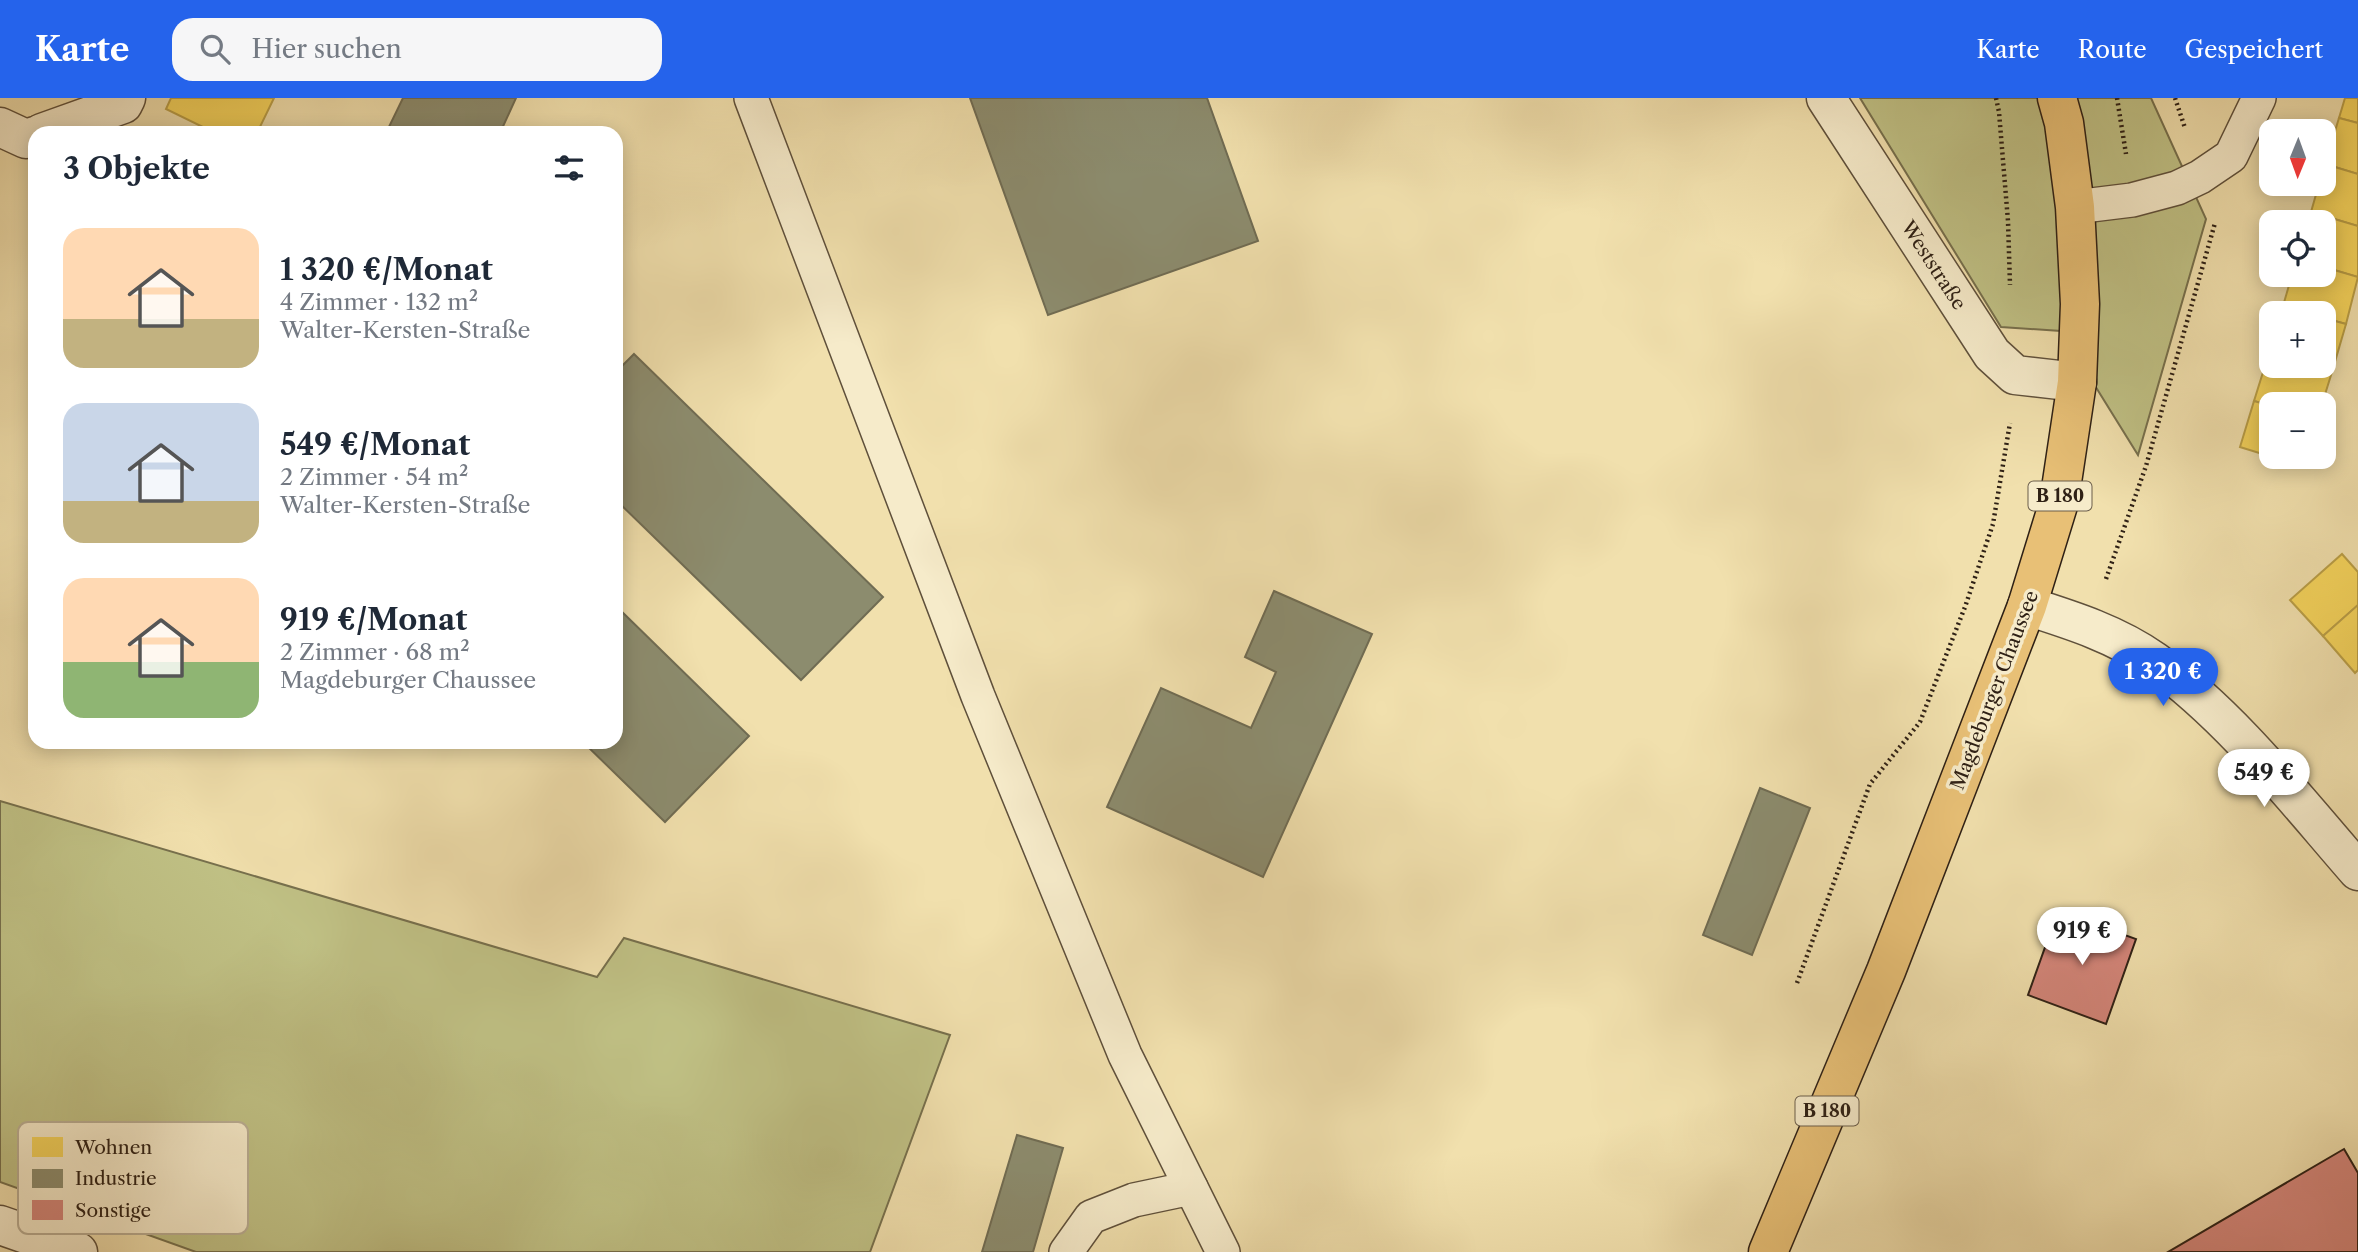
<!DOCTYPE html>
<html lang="de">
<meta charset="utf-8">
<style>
:root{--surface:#fff;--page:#f6f6f7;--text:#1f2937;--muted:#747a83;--accent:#2563eb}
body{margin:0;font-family:"Libre Caslon Text",serif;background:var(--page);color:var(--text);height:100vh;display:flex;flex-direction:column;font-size:26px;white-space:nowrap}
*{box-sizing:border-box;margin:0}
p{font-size:23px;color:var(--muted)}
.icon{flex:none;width:38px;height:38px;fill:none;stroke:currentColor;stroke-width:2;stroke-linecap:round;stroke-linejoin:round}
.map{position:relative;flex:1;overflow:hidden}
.drawer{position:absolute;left:28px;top:28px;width:595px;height:623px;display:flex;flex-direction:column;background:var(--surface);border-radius:21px;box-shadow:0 4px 18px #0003}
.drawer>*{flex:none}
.needle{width:46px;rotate:181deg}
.controls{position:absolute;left:2259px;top:21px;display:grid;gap:14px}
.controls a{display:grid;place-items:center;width:77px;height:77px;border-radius:14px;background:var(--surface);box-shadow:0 4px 18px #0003;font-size:35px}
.price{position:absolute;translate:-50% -60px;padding:0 16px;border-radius:24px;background:#fff;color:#222;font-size:23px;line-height:46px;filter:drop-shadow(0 2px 4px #0008)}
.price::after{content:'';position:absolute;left:50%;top:42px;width:21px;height:16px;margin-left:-10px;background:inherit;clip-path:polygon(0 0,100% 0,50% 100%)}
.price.selected{background:var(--accent);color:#fff}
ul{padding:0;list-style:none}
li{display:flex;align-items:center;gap:21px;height:175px;padding:0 35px}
li span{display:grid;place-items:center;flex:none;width:196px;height:140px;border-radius:21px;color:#555}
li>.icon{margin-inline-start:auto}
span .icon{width:84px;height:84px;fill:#fffc;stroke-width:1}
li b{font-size:30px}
h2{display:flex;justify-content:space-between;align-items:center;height:84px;padding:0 35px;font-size:30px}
header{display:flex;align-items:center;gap:42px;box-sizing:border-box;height:98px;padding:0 35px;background:var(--accent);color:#fff}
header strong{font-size:33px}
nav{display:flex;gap:38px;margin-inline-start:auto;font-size:24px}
.search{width:490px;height:63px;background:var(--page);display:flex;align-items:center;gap:18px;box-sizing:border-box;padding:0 24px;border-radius:21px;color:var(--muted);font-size:26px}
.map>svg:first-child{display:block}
.green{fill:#c0c185;stroke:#77704d;stroke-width:2}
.homes{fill:#f6d55c;stroke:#ba9f47;stroke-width:2}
.industry{fill:#8c8c6e;stroke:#706c53;stroke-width:2}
.building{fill:#d5867b;stroke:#2e2015;stroke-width:2}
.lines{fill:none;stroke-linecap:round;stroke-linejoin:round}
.service-casing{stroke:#5f503b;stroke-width:36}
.minor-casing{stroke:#5f503b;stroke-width:41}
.primary-casing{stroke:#2e2015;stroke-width:41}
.path{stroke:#2e2015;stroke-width:4.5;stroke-dasharray:2 3.5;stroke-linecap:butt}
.service{stroke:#f6ebca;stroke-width:33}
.minor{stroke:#f6ebca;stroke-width:38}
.primary{stroke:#e8c076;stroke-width:38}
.labels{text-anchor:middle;stroke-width:7;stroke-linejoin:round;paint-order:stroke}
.shield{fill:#f6ebca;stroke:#6a5d4b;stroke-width:2}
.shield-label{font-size:18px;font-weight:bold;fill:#2e2015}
.street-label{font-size:19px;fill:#2e2015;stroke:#f6ebca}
.key{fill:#f6ebca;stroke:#baae94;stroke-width:2}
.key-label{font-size:19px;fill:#2e2015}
</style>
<header>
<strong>Karte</strong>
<div class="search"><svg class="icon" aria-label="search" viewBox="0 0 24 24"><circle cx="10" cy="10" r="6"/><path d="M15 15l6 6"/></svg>Hier suchen</div>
<nav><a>Karte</a><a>Route</a><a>Gespeichert</a></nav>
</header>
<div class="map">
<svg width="2358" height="1154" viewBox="0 0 2358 1154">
<rect width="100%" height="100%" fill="#f1e0ad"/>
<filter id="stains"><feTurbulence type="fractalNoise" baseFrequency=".00286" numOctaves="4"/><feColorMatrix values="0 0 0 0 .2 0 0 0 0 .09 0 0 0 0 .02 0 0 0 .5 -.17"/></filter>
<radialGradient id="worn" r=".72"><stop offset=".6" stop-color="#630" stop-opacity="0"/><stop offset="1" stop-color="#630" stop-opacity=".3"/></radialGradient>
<g class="green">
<polygon points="1860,0 2151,0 2206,121 2138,357 2061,233 2001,229"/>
<polygon points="0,703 597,879 624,840 950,937 870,1154 196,1154 0,1084"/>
</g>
<g class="homes">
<polygon points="171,0 274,0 257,35 215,35 166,11"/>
<polygon points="2345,0 2358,0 2358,25 2339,20"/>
<polygon points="2339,20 2358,25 2358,76 2325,66"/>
<polygon points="2325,66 2358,76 2358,128 2311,114 2319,86 2324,86"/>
<polygon points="2311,114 2358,128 2358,179 2324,169 2324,124 2308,124"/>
<polygon points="2324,169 2358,179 2346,226 2324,220 2324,215 2309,215 2283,208 2292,177 2324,177"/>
<polygon points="2283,208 2309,215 2280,215"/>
<polygon points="2324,220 2346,226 2332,274 2312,268 2324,268"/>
<polygon points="2269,255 2272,256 2272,268 2312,268 2332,274 2322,306 2272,308 2254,303"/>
<polygon points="2254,303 2272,308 2272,359 2240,349"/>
<polygon points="2272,359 2306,359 2303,369"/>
<polygon points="2342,456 2358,474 2358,507 2323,538 2290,502"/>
<polygon points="2358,507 2358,572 2355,575 2323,538"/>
</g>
<g class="industry">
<polygon points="403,0 516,0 500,35 386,35"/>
<polygon points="970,0 1207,0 1258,143 1048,217"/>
<polygon points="634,256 883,499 801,582 616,402 616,274"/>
<polygon points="1274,493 1372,536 1263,779 1107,709 1161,590 1251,630 1276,574 1245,559"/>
<polygon points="616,508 749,638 665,724 583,644 616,644"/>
<polygon points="1760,690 1810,710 1752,857 1703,837"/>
<polygon points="1017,1037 1063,1050 1033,1154 982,1154"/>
</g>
<g class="building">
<polygon points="2058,813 2136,841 2106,926 2028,897"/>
<polygon points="2344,1051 2358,1075 2358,1154 2168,1154"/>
</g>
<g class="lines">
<g class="service-casing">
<g id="service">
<polyline points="751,0 978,598 1125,957 1223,1154"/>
<polyline points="2075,109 2132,102 2177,90 2200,79 2231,58 2259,0"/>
<polyline points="1066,1154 1091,1119 1134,1102 1191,1090"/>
</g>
</g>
<g class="minor-casing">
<g id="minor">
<polyline points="1826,0 1992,256 2015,277 2077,284"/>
<polyline points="0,29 26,41 35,38"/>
<polyline points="42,35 123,6 126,0"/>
<path d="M2027 508C2071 522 2116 536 2154 563 2231 618 2296 702 2358 773"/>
<polyline points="0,1127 78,1154"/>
</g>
</g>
<g class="primary-casing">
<polyline id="primary" points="1768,1154 1886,873 2027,508 2059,404 2077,284 2080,206 2075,109 2064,25 2057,0"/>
</g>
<g class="path">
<polyline points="1996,0 1999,14 2008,123 2010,187"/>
<polyline points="2117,0 2126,56"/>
<polyline points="2175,0 2185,30"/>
<polyline points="2106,481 2146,368 2215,125"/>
<polyline points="1797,885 1870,686 1920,624 1965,509 1993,426 2010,325"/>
</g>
<use href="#service" class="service"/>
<use href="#minor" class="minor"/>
<use href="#primary" class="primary"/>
</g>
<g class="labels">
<g class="shield">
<rect x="2028.5" y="383.5" width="63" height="29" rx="5"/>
<rect x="1795.5" y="998.5" width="63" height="29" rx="5"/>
</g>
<g class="shield-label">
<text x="2060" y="404">B 180</text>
<text x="1827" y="1019">B 180</text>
</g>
<g class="street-label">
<text transform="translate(1934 167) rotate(57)" y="7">Weststraße</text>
<text transform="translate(1994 592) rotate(-69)" y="7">Magdeburger Chaussee</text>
</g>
</g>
<rect x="18" y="1024" width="230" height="112" rx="10" class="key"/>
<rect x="32" y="1039" width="31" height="20" fill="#f6d55c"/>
<rect x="32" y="1071" width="31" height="19" fill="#8c8c6e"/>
<rect x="32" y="1102" width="31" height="20" fill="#d5867b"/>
<g class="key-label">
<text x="75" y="1056">Wohnen</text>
<text x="75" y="1087">Industrie</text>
<text x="75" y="1119">Sonstige</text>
</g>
<rect width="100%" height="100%" filter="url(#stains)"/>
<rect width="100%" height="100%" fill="url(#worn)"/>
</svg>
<div class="controls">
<a><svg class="needle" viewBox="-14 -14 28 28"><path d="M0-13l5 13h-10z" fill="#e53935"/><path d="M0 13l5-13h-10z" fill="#747a83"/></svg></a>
<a><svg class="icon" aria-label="locate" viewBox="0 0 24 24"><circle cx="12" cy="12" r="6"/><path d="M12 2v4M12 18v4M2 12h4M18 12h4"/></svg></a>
<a>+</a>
<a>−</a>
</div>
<b class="price selected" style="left:2163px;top:610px">1 320 €</b>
<b class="price" style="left:2264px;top:711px">549 €</b>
<b class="price" style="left:2082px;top:869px">919 €</b>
<section class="drawer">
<h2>3 Objekte<svg class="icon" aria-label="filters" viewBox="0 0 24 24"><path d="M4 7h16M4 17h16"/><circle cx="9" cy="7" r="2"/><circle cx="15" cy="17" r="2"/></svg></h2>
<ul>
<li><span style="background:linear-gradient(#ffd9b3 65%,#c2b280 0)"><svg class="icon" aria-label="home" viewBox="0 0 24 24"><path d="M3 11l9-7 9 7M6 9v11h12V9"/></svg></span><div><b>1 320 €/Monat</b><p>4 Zimmer · 132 m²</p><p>Walter-Kersten-Straße</p></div></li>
<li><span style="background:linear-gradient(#c9d6e8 70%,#c2b280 0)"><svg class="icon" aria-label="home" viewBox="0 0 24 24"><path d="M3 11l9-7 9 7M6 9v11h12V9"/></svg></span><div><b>549 €/Monat</b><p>2 Zimmer · 54 m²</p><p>Walter-Kersten-Straße</p></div></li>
<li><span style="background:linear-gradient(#ffd9b3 60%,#8fb573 0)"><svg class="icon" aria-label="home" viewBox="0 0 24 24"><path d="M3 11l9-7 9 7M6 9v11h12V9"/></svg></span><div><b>919 €/Monat</b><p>2 Zimmer · 68 m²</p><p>Magdeburger Chaussee</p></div></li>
</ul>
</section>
</div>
